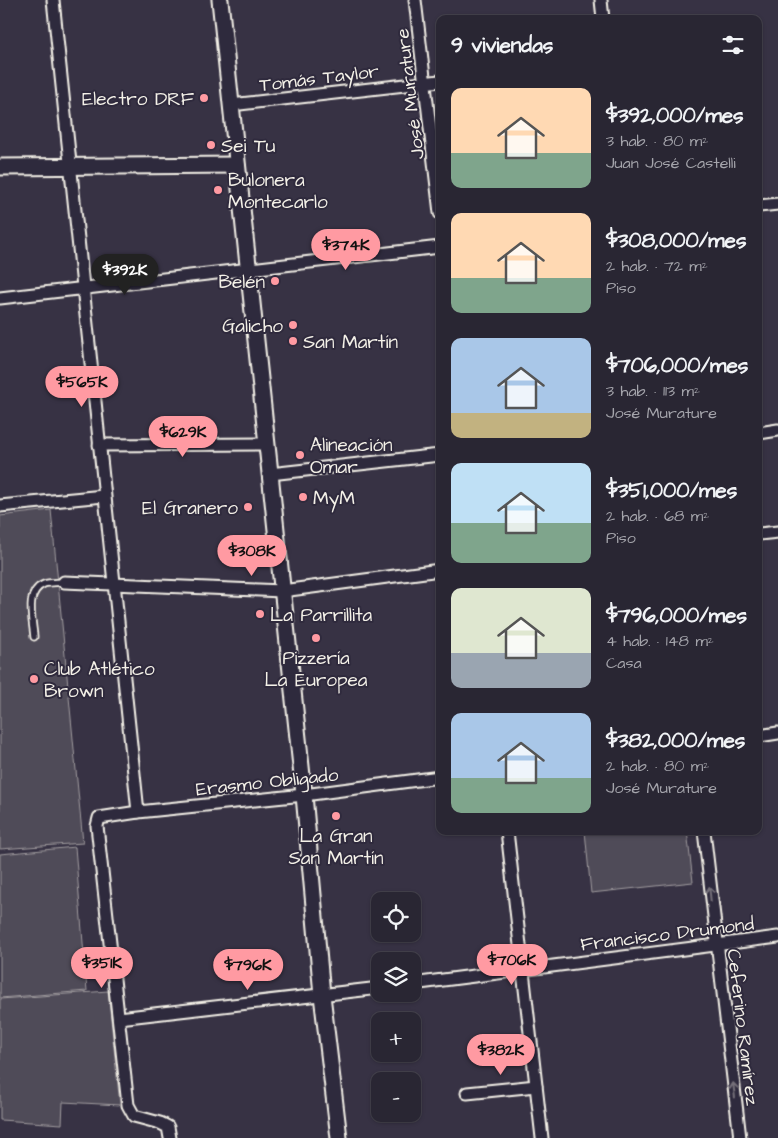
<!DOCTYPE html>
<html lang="es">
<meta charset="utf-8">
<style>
:root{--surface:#292633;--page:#35323f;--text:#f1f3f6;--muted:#a5a5ac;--line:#45434e;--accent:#ff9aa2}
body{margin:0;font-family:"Architects Daughter",sans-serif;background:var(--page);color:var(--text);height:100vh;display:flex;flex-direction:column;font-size:19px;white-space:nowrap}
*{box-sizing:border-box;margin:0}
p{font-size:16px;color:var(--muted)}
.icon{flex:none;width:28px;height:28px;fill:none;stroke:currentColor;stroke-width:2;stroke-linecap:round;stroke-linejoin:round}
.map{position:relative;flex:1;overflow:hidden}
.drawer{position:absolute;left:436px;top:15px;width:326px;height:820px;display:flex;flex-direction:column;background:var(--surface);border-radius:10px;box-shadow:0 1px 4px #0004,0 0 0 1px var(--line)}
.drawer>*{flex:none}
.fabs{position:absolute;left:371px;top:892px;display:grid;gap:10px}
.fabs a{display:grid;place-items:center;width:50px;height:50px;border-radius:10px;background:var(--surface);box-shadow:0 1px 4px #0004,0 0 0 1px var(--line);font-size:25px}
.price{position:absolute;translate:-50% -42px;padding:0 11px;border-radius:18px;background:var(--accent);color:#111;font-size:16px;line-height:32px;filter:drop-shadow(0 1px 2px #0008)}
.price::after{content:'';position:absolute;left:50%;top:30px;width:15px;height:11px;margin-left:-8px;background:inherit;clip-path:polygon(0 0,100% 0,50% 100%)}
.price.current{background:#222;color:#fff}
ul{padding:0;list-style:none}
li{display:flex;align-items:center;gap:15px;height:125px;padding:0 15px}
li span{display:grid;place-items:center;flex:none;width:140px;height:100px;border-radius:10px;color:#555}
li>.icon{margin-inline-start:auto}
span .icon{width:60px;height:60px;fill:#fffc;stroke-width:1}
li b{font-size:21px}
h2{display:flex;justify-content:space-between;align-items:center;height:60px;padding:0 15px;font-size:21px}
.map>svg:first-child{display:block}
.green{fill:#504b59;stroke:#a29ea0}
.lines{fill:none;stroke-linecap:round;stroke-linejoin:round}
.lane-casing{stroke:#f4f1e8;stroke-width:9}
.street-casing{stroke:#f4f1e8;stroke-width:15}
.secondary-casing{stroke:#f4f1e8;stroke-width:19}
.lane{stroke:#2f2a3d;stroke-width:5.5}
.street{stroke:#2f2a3d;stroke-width:11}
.secondary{stroke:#2f2a3d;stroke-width:15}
.oneway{stroke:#747079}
.poi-dot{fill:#ff9aa2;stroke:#2f2a3d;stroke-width:2}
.labels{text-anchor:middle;stroke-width:4;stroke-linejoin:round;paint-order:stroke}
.street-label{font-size:19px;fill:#f4f1e8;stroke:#2f2a3d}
.poi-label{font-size:19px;fill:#f4f1e8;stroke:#2f2a3d;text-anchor:start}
</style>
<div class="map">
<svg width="778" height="1138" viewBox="0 0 778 1138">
<rect width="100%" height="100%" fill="#373244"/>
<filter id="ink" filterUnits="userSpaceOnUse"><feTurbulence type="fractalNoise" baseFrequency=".02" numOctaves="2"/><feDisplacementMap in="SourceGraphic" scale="10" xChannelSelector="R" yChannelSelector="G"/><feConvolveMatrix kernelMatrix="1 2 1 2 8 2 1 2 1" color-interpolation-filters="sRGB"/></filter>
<g filter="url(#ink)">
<g class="green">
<polygon points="51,510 83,843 0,849 0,516"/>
<polygon points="585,831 687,831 693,882 591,893"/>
<polygon points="75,847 87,991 0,998 0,854"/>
<polygon points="108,991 120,1105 63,1102 62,1124 0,1120 0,999"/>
</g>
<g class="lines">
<g class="lane-casing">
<path id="lane" d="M34 637C33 621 24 592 44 584 50 582 58 583 64 582"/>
</g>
<g class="street-casing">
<g id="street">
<polyline points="53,0 138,812"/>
<polyline points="415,0 440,213"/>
<polyline points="601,0 603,19"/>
<polyline points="231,105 440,81"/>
<polyline points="759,206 778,204"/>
<polyline points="0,298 440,247"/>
<polyline points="759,433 778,430"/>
<polyline points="99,445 267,444"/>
<polyline points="270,474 440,455"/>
<polyline points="0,506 104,496"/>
<polyline points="759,534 778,532"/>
<polyline points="64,582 282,591 440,570"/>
<polyline points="759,736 778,733"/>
<polyline points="507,831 542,1138"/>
<polyline points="704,831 740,1138"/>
<polyline points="412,984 778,937"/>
<polyline points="119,1018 380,988"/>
<polyline points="467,1093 536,1086"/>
<polyline points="170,1138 168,1127 160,1123 134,1116 128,1105 97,826 99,818 138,812 304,795 440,777"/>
</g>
</g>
<g class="secondary-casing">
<g id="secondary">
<polyline points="220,0 304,795 322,995 339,1138"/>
<polyline points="0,167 237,165"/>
</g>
</g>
<use href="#lane" class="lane"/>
<use href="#street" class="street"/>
<use href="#secondary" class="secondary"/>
</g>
<defs><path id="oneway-shaft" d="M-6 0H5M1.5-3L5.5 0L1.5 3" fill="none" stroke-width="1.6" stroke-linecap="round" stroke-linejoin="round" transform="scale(1.25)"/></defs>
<g class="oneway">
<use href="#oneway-shaft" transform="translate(710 894) rotate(-96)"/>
<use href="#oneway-shaft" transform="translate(734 1090) rotate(-97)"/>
</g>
</g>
<g class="poi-dot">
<circle cx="204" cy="98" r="5"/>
<circle cx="211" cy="145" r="5"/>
<circle cx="218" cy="190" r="5"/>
<circle cx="275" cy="281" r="5"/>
<circle cx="293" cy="325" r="5"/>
<circle cx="293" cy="341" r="5"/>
<circle cx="300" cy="455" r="5"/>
<circle cx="303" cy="497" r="5"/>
<circle cx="248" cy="507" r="5"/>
<circle cx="260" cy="614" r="5"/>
<circle cx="316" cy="638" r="5"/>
<circle cx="34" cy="679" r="5"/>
<circle cx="336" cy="816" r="5"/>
</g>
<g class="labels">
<g class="street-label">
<text transform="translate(319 77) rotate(-7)" y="7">Tomás Taylor</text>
<text transform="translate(409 94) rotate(-97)" y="7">José Murature</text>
<text transform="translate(267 781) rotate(-6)" y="7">Erasmo Obligado</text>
<text transform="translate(667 933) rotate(-7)" y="7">Francisco Drumond</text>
<text transform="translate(744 1027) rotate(83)" y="7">Ceferino Ramírez</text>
</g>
<g class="poi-label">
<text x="194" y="105" text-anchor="end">Electro DRF</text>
<text x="221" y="152">Sei Tu</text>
<text x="228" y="186">Bulonera<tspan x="228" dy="22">Montecarlo</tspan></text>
<text x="265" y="288" text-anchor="end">Belén</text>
<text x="283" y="332" text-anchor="end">Galicho</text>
<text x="303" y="348">San Martín</text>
<text x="310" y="451">Alineación<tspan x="310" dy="22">Omar</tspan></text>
<text x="313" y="504">MyM</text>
<text x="238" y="514" text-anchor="end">El Granero</text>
<text x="270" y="621">La Parrillita</text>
<text x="316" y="664" text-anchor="middle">Pizzería<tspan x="316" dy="22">La Europea</tspan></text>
<text x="44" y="675">Club Atlético<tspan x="44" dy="22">Brown</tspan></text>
<text x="336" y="842" text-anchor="middle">La Gran<tspan x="336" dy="22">San Martín</tspan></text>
</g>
</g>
</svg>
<div class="fabs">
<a><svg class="icon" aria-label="locate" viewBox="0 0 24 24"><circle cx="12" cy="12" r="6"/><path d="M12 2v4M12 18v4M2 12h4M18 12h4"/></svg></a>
<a><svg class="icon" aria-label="layers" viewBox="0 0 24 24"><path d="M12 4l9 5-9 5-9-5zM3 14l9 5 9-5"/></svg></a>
<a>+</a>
<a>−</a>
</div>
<b class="price" style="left:346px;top:271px">$374K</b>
<b class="price current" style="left:125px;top:296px">$392K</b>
<b class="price" style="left:82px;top:408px">$565K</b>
<b class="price" style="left:183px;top:458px">$629K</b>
<b class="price" style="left:252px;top:577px">$308K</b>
<b class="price" style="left:512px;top:986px">$706K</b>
<b class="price" style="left:102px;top:989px">$351K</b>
<b class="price" style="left:248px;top:991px">$796K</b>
<b class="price" style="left:501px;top:1076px">$382K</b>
<section class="drawer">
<h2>9 viviendas<svg class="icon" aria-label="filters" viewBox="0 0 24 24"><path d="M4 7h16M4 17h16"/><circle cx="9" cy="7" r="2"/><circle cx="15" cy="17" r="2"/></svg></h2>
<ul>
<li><span style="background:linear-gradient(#ffd9b3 65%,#7fa58c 0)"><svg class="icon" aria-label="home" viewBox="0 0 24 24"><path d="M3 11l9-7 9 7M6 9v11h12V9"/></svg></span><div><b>$392,000/mes</b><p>3 hab. · 80 m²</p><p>Juan José Castelli</p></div></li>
<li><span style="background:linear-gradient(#ffd9b3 65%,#7fa58c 0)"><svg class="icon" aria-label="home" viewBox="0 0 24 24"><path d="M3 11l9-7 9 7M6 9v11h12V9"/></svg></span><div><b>$308,000/mes</b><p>2 hab. · 72 m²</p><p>Piso</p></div></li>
<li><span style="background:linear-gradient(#a9c7e8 75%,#c2b280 0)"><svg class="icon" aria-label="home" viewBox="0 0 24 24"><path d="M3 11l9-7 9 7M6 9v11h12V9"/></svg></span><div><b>$706,000/mes</b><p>3 hab. · 113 m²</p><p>José Murature</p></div></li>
<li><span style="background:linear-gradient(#bfe0f5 60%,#7fa58c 0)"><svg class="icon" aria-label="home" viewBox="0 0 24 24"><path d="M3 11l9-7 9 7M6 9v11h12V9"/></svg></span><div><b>$351,000/mes</b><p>2 hab. · 68 m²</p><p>Piso</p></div></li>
<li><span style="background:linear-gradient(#dfe7d0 65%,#9aa5b1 0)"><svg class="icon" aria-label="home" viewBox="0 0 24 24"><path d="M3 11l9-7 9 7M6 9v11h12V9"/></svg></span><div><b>$796,000/mes</b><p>4 hab. · 148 m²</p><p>Casa</p></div></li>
<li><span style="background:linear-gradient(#a9c7e8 65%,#7fa58c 0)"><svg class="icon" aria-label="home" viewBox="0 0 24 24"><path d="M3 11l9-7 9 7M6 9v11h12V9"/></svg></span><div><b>$382,000/mes</b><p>2 hab. · 80 m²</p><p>José Murature</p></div></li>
</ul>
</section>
</div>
